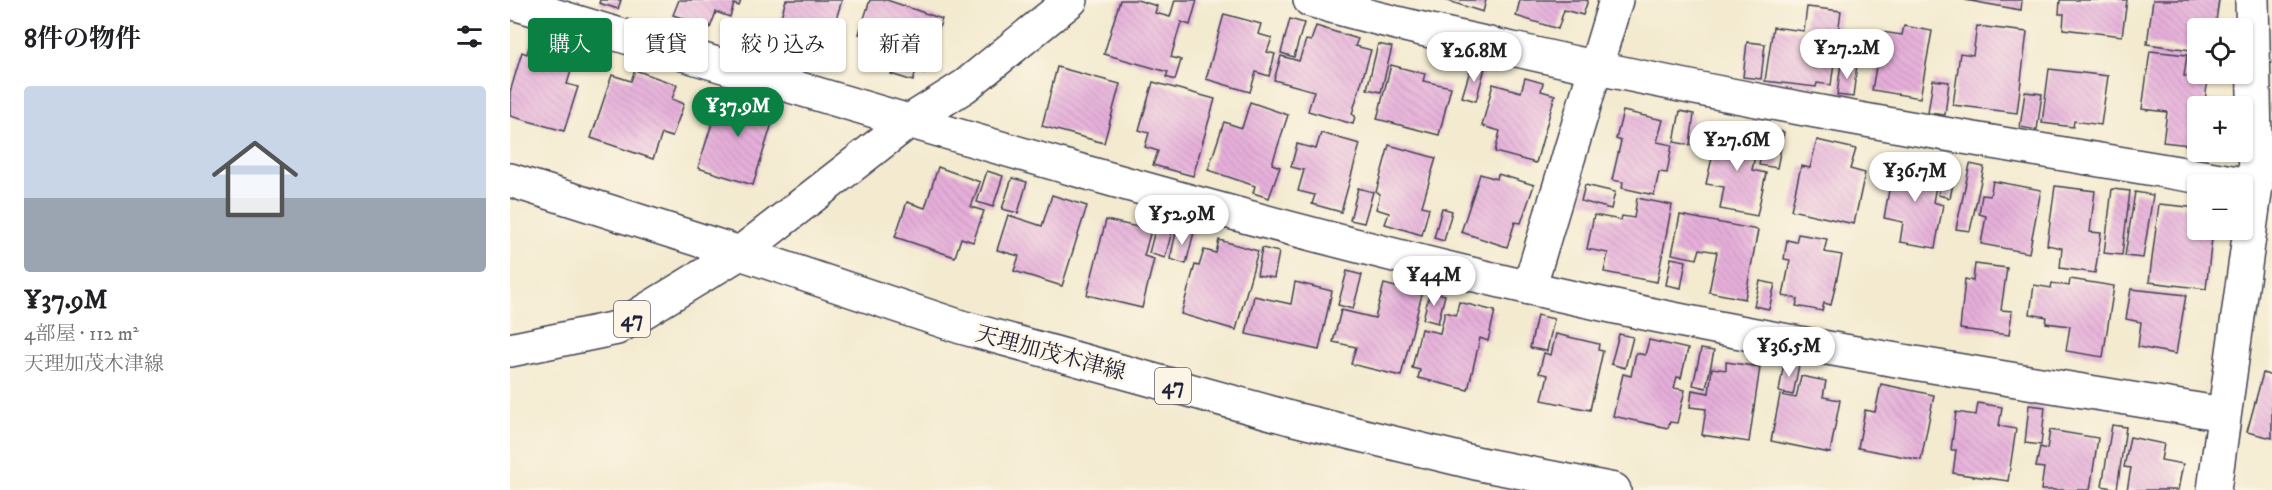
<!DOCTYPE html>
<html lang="ja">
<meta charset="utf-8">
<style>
:root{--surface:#fff;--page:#f2f2f2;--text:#202124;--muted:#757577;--accent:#0b8043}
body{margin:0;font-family:"IM FELL DW Pica","Noto Serif JP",serif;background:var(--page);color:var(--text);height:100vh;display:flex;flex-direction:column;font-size:22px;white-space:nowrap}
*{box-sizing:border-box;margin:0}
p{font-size:20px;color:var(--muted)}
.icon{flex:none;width:33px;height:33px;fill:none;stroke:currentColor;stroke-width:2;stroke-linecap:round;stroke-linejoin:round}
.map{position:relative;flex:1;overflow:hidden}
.sheet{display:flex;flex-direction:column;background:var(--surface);width:510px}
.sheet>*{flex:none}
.banner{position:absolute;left:18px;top:18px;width:570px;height:54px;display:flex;gap:12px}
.buttons{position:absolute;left:1677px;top:18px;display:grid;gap:12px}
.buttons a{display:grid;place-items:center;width:66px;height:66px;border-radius:6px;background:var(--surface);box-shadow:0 2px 4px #0004;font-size:30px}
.price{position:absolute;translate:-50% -51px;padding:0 14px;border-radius:21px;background:#fff;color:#222;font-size:20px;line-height:39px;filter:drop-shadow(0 2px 3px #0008)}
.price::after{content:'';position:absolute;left:50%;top:36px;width:18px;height:14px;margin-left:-9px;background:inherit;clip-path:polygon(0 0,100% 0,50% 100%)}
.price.active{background:var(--accent);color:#fff}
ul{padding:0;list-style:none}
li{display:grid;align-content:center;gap:12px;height:318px;padding:0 24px}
li span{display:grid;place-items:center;height:186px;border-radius:6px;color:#555}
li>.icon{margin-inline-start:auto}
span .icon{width:108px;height:108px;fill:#fffc;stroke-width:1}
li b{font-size:26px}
h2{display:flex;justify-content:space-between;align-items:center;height:72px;padding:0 24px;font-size:26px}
.chip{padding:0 21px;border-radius:6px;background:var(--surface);box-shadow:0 2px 4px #0004;font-size:21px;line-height:54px}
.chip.active{background:var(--accent);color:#fff}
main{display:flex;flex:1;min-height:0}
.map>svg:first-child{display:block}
.building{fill:url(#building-back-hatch)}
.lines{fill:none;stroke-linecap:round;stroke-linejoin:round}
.minor-casing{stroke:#414051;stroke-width:36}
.major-casing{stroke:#414051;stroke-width:36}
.minor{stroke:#fff;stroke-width:33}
.major{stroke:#fff;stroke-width:33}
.labels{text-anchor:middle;stroke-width:5;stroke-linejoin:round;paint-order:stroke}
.shield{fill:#fcf5e5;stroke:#63616e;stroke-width:1.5}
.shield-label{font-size:21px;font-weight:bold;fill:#22223b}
.street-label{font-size:22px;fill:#22223b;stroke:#fcf5e5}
</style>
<main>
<section class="sheet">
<h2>8件の物件<svg class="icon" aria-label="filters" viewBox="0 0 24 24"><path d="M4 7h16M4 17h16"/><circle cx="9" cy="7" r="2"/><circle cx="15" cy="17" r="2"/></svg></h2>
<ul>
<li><span style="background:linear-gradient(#c9d6e8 60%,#9aa5b1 0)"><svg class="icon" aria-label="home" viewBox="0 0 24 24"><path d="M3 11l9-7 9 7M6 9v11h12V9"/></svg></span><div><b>¥37.9M</b><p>4部屋 · 112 m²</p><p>天理加茂木津線</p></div></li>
</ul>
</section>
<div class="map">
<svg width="1762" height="490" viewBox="0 0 1762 490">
<defs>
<pattern id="building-back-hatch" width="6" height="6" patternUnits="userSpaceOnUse" patternTransform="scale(1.5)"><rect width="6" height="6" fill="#e6afda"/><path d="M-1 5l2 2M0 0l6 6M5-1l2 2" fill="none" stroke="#c596bc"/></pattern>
</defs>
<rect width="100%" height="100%" fill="#fcf5e5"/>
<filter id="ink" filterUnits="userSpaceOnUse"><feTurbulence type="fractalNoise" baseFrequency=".0167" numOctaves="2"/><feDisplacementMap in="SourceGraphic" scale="12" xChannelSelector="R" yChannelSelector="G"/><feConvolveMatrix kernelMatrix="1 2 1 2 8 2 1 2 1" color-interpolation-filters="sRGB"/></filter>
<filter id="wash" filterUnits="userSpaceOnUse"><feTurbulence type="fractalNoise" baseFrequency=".008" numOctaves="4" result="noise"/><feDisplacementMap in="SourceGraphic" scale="24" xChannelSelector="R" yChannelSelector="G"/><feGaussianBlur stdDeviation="1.35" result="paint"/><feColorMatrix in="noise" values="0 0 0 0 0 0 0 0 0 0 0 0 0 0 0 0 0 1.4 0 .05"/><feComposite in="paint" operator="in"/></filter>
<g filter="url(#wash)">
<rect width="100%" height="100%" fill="#f3eacf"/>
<g id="blocks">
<g class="building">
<polygon points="90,0 111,0 108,9 89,3"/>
<polygon points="169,0 231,0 229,6 224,4 220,17 206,12 200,28 163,15"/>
<polygon points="276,0 332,0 313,61 262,46"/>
<polygon points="360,0 377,0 432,19 414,73 406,70 403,81 381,74 385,62 362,54 366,39 349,34"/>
<polygon points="610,0 627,0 647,6 645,13 660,17 665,0 687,0 680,25 671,22 661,57 671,60 665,80 656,77 658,72 594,54"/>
<polygon points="935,0 976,0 973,12"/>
<polygon points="1010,0 1078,0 1073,15 1054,10 1048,29 1006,16"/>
<polygon points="1455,0 1512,0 1511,10"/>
<polygon points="1550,0 1617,0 1612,36 1553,29 1554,14 1549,14"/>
<polygon points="1643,0 1709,0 1705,28 1688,28 1688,51 1637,44"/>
<polygon points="1297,7 1331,11 1321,85 1307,83 1306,87 1255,81 1263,27 1294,31"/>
<polygon points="714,14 751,24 748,34 762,38 757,52 765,54 759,76 746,72 740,92 696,79"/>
<polygon points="780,19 794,23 784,57 771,53"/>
<polygon points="806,26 848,39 845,46 861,50 842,114 845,116 843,124 798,111 804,91 764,80 771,56 789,61 796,40 801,41"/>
<polygon points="1394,26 1422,31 1410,98 1362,90 1372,32 1392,35"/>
<polygon points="1467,26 1517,32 1507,113 1443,105 1450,53 1463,55"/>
<polygon points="22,38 46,45 48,39 69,45 57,84 68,87 54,131 0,116 0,92 12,52 17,54"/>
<polygon points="1237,42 1255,44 1251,79 1233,77"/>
<polygon points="868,44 882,47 871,92 857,89"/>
<polygon points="1640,51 1677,55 1674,76 1698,79 1695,100 1710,102 1709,106 1688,106 1688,146 1653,142 1657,112 1632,109"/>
<polygon points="1331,62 1347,64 1343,97 1327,95"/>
<polygon points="962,64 975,68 966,101 952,97"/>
<polygon points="881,65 915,74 913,81 941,87 929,135 867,119"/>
<polygon points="547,67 610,84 594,143 532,126"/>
<polygon points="1539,69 1598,76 1591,125 1564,121 1563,127 1532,123"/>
<polygon points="125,70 167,85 162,99 174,104 162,137 152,134 143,159 81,138 102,75 121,81"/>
<polygon points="1015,78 1033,83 1031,91 1045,95 1026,163 985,152 990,131 972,126 983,84 1011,92"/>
<polygon points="1423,80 1439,82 1435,115 1418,113"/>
<polygon points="643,82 705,99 683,176 643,165 648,151 635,147 639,133 629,130"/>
<polygon points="212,91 267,107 243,185 188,168"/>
<polygon points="1515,92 1532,94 1527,130 1510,127"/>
<polygon points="740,102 778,115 762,164 770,167 759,198 743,193 745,186 698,170 714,122 732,128"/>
<polygon points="1113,111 1153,120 1147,142 1162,145 1157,173 1149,172 1144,195 1112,188 1113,182 1102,180 1111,141 1106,139"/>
<polygon points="1170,111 1184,114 1180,145 1164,142"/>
<polygon points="1209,127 1249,136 1242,170 1256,173 1247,216 1210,209 1214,187 1196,184"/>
<polygon points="1256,129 1274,132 1267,168 1249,165"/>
<polygon points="811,133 850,144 831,212 802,204 805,195 788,191 794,170 781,167 787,144 806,149"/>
<polygon points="1307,140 1346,149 1340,169 1355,173 1344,224 1281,210 1291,166 1300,168"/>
<polygon points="879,145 926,158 912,206 919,208 912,235 875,224 879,213 866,209 870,194 866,192"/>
<polygon points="1402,160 1430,165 1423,202 1433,205 1425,248 1390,242 1393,222 1374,218 1383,168 1400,171"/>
<polygon points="1435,162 1447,165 1440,198 1428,195"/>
<polygon points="1460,164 1474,167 1460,231 1446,229"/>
<polygon points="428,167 470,182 461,207 474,211 463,242 451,238 445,257 385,237 397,202 415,208"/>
<polygon points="477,171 493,176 483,207 467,202"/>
<polygon points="970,174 987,179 988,174 1024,185 1011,223 1005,222 997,247 951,232"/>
<polygon points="502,178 517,182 508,213 492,209"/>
<polygon points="1483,181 1531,190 1519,253 1471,244 1476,216 1469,214 1472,195 1480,196"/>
<polygon points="1075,185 1105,192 1101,209 1071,201"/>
<polygon points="1545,186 1585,191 1580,232 1591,233 1585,273 1550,268 1552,248 1537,245"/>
<polygon points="848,188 863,192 854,223 840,220"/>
<polygon points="1602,189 1620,191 1612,255 1594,253"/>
<polygon points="1625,192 1643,195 1633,258 1615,256"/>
<polygon points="542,195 577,206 552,286 504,271 509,256 487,250 498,215 532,226"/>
<polygon points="1127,198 1162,205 1147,282 1094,272 1098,253 1077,249 1084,215 1111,220 1112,216 1124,218"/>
<polygon points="1649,204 1688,208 1688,230 1703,230 1696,289 1639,282"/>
<polygon points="932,208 942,211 934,241 924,238"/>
<polygon points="1170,215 1248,230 1235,299 1199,292 1207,252 1190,249 1187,259 1162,254"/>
<polygon points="596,220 641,230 634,256 644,259 632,308 577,295"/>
<polygon points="647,223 663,227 655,258 639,253"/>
<polygon points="667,228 684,232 676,264 660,259"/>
<polygon points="1288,234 1317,239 1314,252 1332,255 1321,305 1314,303 1312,311 1286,306 1288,299 1273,296 1280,260 1274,259 1277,240 1286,242"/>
<polygon points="709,240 748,251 726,330 671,314 685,265 689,266 694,250 706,253"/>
<polygon points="752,248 769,252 764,278 747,275"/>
<polygon points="1161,258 1176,261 1171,288 1156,285"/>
<polygon points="1465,264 1497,268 1491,310 1502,311 1499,335 1450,329 1455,279 1463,281"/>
<polygon points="837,271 852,275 843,309 828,305"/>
<polygon points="1560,279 1604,286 1593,357 1556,351 1560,326 1536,323 1537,317 1520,314 1524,285 1541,288 1542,283 1559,286"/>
<polygon points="1250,281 1265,284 1259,309 1244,306"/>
<polygon points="785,282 822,291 809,350 736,334 744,296 781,304"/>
<polygon points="874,284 912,294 891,376 841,364 846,347 823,342 831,310 865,318"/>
<polygon points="1621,289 1676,295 1666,354 1628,347 1631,322 1616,319"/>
<polygon points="920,291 935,295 928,323 913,319"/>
<polygon points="949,302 985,311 978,341 970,338 958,390 908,378 910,370 902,368 911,329 930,333 935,312 946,315"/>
<polygon points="1027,315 1044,319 1037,351 1020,348"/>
<polygon points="1046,334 1089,344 1088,350 1093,351 1080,410 1032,400 1038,375 1029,373 1034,353 1041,355"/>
<polygon points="1109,334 1123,337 1115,368 1101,364"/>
<polygon points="1139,340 1178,349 1171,378 1167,377 1164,388 1175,390 1167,423 1160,422 1158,428 1103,416 1113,374 1121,376 1126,353 1135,355"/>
<polygon points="1191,349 1204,351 1196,388 1183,385"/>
<polygon points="1216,362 1250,367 1239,442 1192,435 1196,409 1180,407 1182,390 1199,393 1202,368 1216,370"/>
<polygon points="1274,362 1289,365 1283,395 1269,392"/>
<polygon points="1753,373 1762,376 1762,438 1737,432"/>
<polygon points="1291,376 1316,381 1313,397 1330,400 1320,453 1261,441 1270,395 1286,398"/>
<polygon points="1371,384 1424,395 1411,460 1348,448 1355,410 1365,412"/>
<polygon points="1468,403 1492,407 1489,426 1506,429 1498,481 1443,473 1446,450 1441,450 1446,412 1466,415"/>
<polygon points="1519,405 1535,407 1531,445 1515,443"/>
<polygon points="1602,425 1616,427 1607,489 1592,486"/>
<polygon points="1540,430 1588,438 1580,490 1531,490 1534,468 1526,467 1530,447 1537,449"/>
<polygon points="1620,437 1654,444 1651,460 1673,464 1668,490 1617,490 1621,468 1614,467"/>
</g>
</g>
</g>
<g filter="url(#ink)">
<use href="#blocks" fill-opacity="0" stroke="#414051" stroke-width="1.5"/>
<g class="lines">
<g class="minor-casing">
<g id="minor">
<path d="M800 0C868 20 937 35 1007 50 1251 106 1499 145 1746 186"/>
<path d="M0 2C337 103 673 207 1016 287 1246 341 1480 375 1713 414"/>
<polyline points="0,180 230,253 398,122 455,86 561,0"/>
<polyline points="1019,288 1106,0"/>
<polyline points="1704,490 1746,186 1742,0"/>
</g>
</g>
<g class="major-casing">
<polyline id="major" points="0,350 107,328 230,253 451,327 780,418 970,464 1104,490"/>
</g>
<use href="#minor" class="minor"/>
<use href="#major" class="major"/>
</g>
</g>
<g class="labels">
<g class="shield">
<rect x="104" y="301" width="36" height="36" rx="4.5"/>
<rect x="645" y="368" width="36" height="36" rx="4.5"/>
</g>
<g class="shield-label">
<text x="122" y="326">47</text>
<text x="663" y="393">47</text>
</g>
<g class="street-label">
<text transform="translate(541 352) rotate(15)" y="8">天理加茂木津線</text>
</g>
</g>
</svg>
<div class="buttons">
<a><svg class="icon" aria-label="locate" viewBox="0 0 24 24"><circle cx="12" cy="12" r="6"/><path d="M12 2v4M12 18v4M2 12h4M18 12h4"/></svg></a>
<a>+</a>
<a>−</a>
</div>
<b class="price" style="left:1337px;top:80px">¥27.2M</b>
<b class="price" style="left:964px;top:83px">¥26.8M</b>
<b class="price active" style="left:228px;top:138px">¥37.9M</b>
<b class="price" style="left:1227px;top:172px">¥27.6M</b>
<b class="price" style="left:1405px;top:203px">¥36.7M</b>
<b class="price" style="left:672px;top:246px">¥52.9M</b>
<b class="price" style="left:924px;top:307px">¥44M</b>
<b class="price" style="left:1279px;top:378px">¥36.5M</b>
<div class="banner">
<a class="chip active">購入</a>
<a class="chip">賃貸</a>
<a class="chip">絞り込み</a>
<a class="chip">新着</a>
</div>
</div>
</main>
